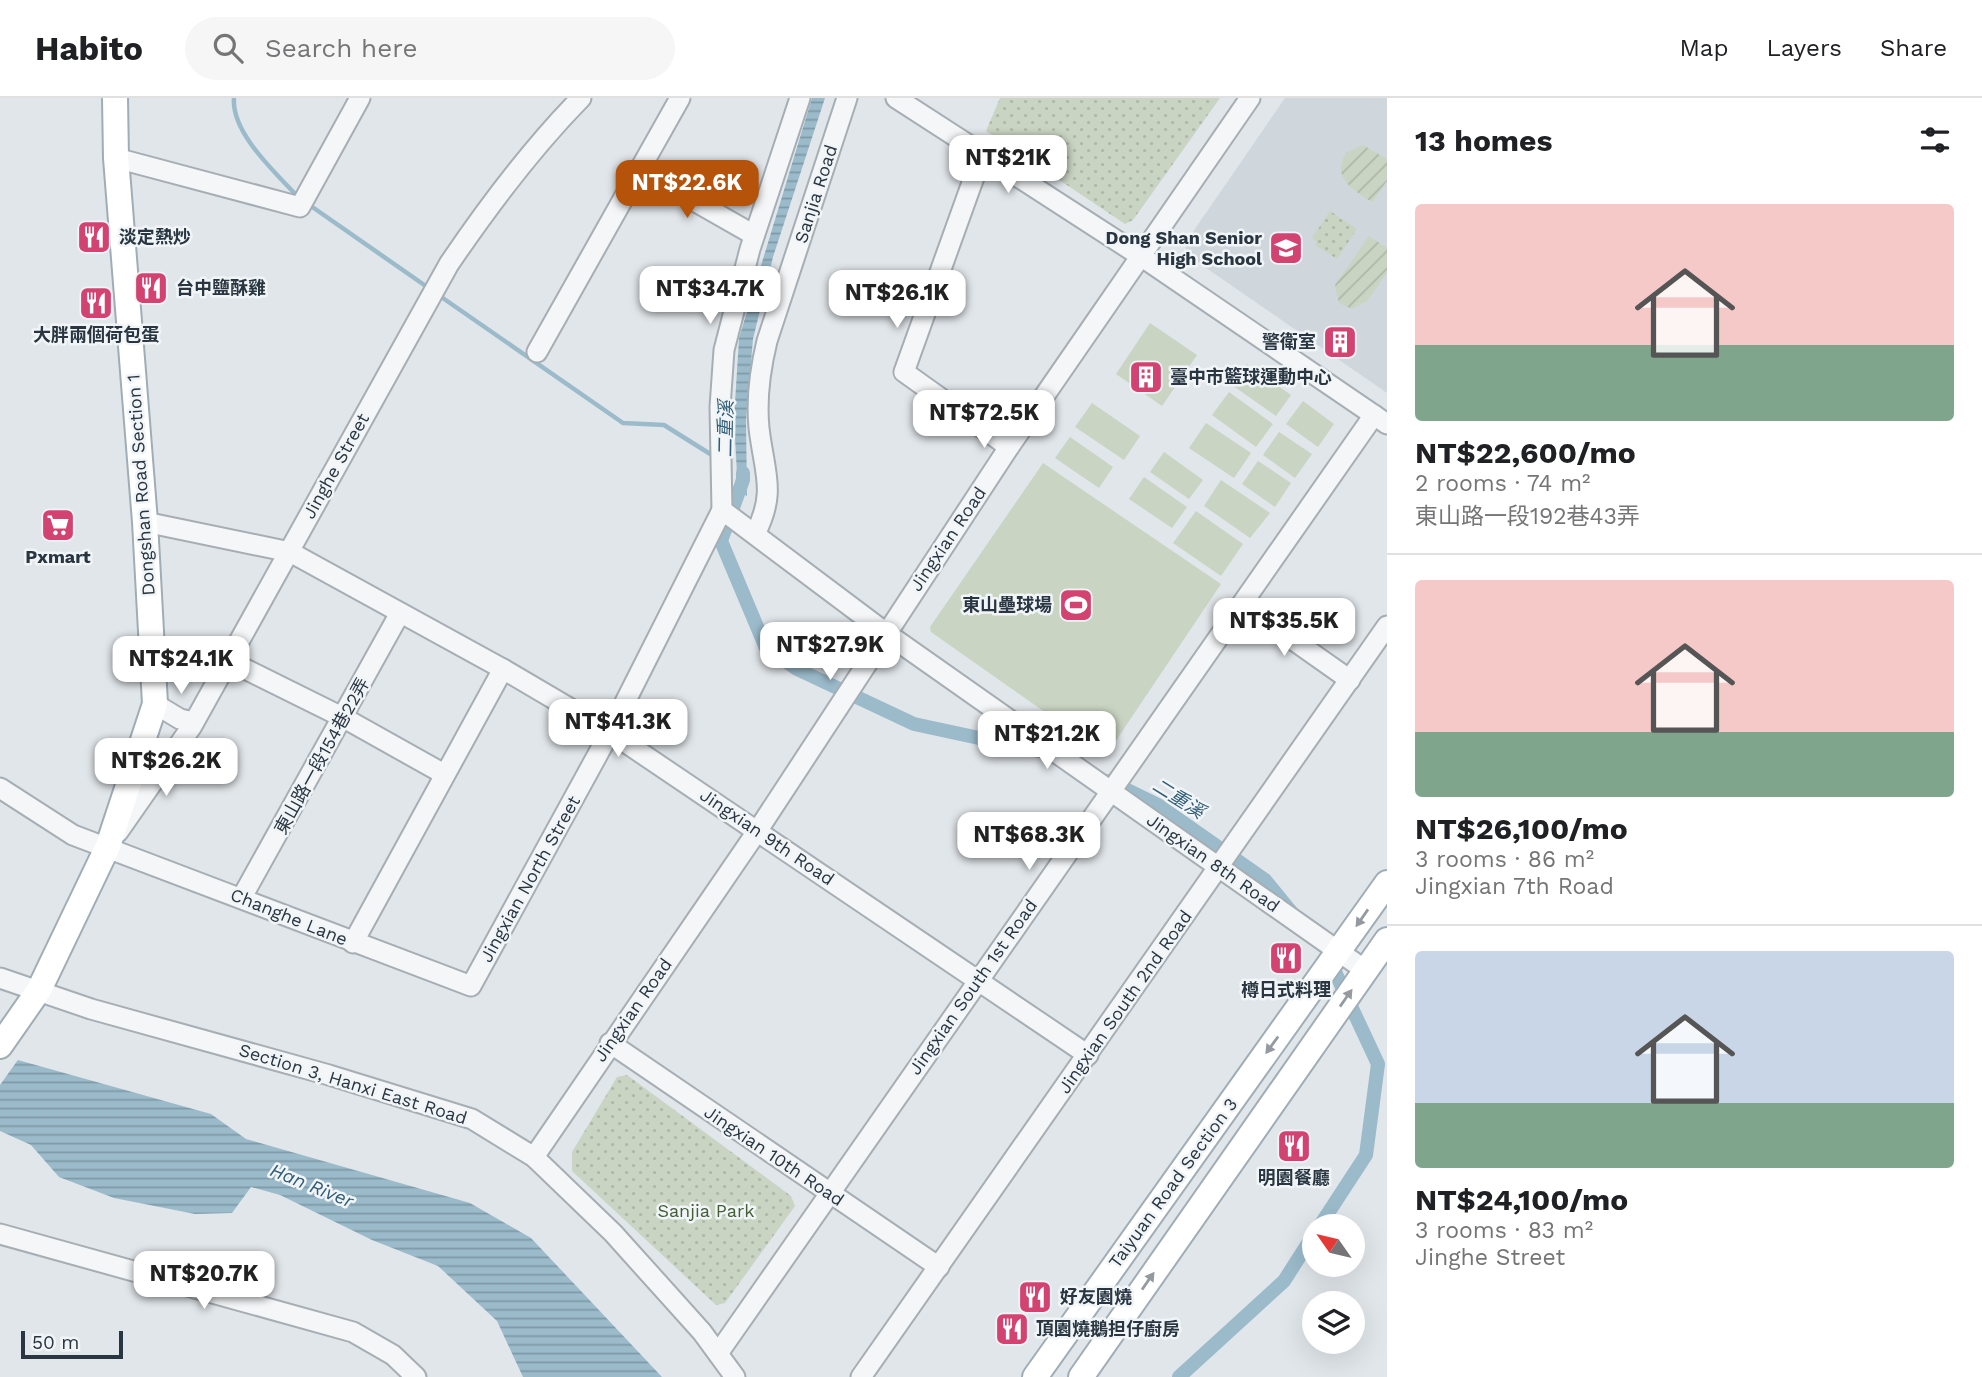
<!DOCTYPE html>
<meta charset="utf-8">
<style>
:root{--surface:#fff;--page:#f6f6f6;--text:#202124;--muted:#757577;--line:#e0e0e0;--accent:#b45309}
body{margin:0;font-family:"Work Sans","Noto Sans TC",sans-serif;background:var(--page);color:var(--text);height:100vh;display:flex;flex-direction:column;font-size:26px;white-space:nowrap}
*{box-sizing:border-box;margin:0}
p{font-size:23px;color:var(--muted)}
.icon{flex:none;width:38px;height:38px;fill:none;stroke:currentColor;stroke-width:2;stroke-linecap:round;stroke-linejoin:round}
.map{position:relative;flex:1;overflow:hidden}
.panel{display:flex;flex-direction:column;background:var(--surface);width:595px}
.panel>*{flex:none}
.needle{width:46px;rotate:304deg}
.controls{position:absolute;left:1302px;top:1116px;display:grid;gap:14px}
.controls a{display:grid;place-items:center;width:63px;height:63px;border-radius:50%;background:var(--surface);box-shadow:0 7px 28px #0002;font-size:35px}
.scale{position:absolute;left:21px;bottom:18px;width:102px;box-sizing:border-box;padding-left:7px;border:4px solid #293642;border-top:0;font-size:19px;line-height:24px;white-space:nowrap;color:#293642;-webkit-text-stroke:5px #f1f5f7;paint-order:stroke}
.price{position:absolute;translate:-50% -60px;padding:0 16px;border-radius:14px;background:#fff;color:#222;font-size:23px;line-height:46px;filter:drop-shadow(0 2px 4px #0008)}
.price::after{content:'';position:absolute;left:50%;top:42px;width:21px;height:16px;margin-left:-10px;background:inherit;clip-path:polygon(0 0,100% 0,50% 100%)}
.price.selected{background:var(--accent);color:#fff}
ul{padding:0;list-style:none}
li{display:grid;align-content:center;gap:14px;height:371px;padding:0 28px}
li+li{border-top:2px solid var(--line)}
li span{display:grid;place-items:center;height:217px;border-radius:7px;color:#555}
li>.icon{margin-inline-start:auto}
span .icon{width:126px;height:126px;fill:#fffc;stroke-width:1}
li b{font-size:30px}
h2{display:flex;justify-content:space-between;align-items:center;height:84px;padding:0 28px;font-size:30px}
header{display:flex;align-items:center;gap:42px;box-sizing:border-box;height:98px;padding:0 35px;background:var(--surface);border-bottom:2px solid var(--line)}
header strong{font-size:33px}
nav{display:flex;gap:38px;margin-inline-start:auto;font-size:24px}
.search{width:490px;height:63px;background:var(--page);display:flex;align-items:center;gap:18px;box-sizing:border-box;padding:0 24px;border-radius:38px;color:var(--muted);font-size:26px}
main{display:flex;flex:1;min-height:0}
.map>svg:first-child{display:block}
.built{fill:#cfd6dc}
.grass{fill:url(#grass-dots)}
.garden{fill:url(#garden-furrows)}
.pitch{fill:#cad4c2}
.water{fill:url(#water-rules)}
.pier{fill:#e1e6ea}
.lines{fill:none;stroke-linecap:round;stroke-linejoin:round}
.stream{stroke:#9bbbcb;stroke-width:4.5}
.canal{stroke:#9bbbcb;stroke-width:14}
.minor-casing{stroke:#a6aeb4;stroke-width:23}
.major-casing{stroke:#a0adb6;stroke-width:28}
.minor{stroke:#f4f6f8;stroke-width:19}
.major{stroke:#fff;stroke-width:24}
.oneway{fill:#949aa0}
.labels{text-anchor:middle;stroke-width:5;stroke-linejoin:round;paint-order:stroke}
.street-label{font-size:18px;fill:#293642;stroke:#f1f5f7}
.poi-label{font-size:18px;font-weight:bold;fill:#293642;stroke:#f1f5f7;text-anchor:start}
.park-label{font-size:18px;fill:#445e36;stroke:#f1f5f7}
.water-label{font-size:19px;font-style:italic;fill:#325d77;stroke:#f1f5f7}
</style>
<header>
<strong>Habito</strong>
<div class="search"><svg class="icon" aria-label="search" viewBox="0 0 24 24"><circle cx="10" cy="10" r="6"/><path d="M15 15l6 6"/></svg>Search here</div>
<nav><a>Map</a><a>Layers</a><a>Share</a></nav>
</header>
<main>
<div class="map">
<svg width="1387" height="1279" viewBox="0 0 1387 1279">
<defs>
<pattern id="grass-dots" width="8" height="8" patternUnits="userSpaceOnUse" patternTransform="scale(1.75)"><rect width="8" height="8" fill="#cad4c2"/><path d="M2 2h.1M6 6h.1" fill="none" stroke="#aeb7a8" stroke-width="1.8" stroke-linecap="round"/></pattern>
<pattern id="garden-furrows" width="10" height="10" patternUnits="userSpaceOnUse" patternTransform="scale(1.75)"><rect width="10" height="10" fill="#cad4c2"/><path d="M-1 1l2-2M0 10L10 0M9 11l2-2" fill="none" stroke="#aeb7a8"/></pattern>
<pattern id="water-rules" width="6" height="5" patternUnits="userSpaceOnUse" patternTransform="scale(1.75)"><rect width="6" height="5" fill="#9bbbcb"/><path d="M0 2.5h6" fill="none" stroke="#7e99a6"/></pattern>
</defs>
<rect width="100%" height="100%" fill="#e1e6ea"/>
<polygon class="built" points="1285,0 1387,0 1387,295 1186,156 1186,144"/>
<g class="grass">
<polygon points="1000,0 1220,0 1133,122 1125,126 986,33"/>
<polygon points="1330,113 1357,131 1337,161 1315,147 1317,144 1312,140"/>
<polygon points="627,977 791,1098 795,1108 725,1205 716,1207 572,1073 572,1054 617,979"/>
</g>
<g class="garden">
<path d="M1363 47 1387 61V83L1372 104C1353 92 1331 80 1346 55Z"/>
<polygon points="1369,138 1387,150 1387,175 1367,203 1352,211 1339,205 1335,187"/>
</g>
<g class="pitch">
<polygon points="1150,225 1197,257 1162,308 1116,276"/>
<polygon points="1247,266 1291,297 1276,318 1232,287"/>
<polygon points="1229,294 1273,326 1256,349 1212,317"/>
<polygon points="1303,303 1334,326 1318,349 1286,326"/>
<polygon points="1092,305 1140,338 1124,362 1075,329"/>
<polygon points="1206,325 1251,355 1234,380 1189,350"/>
<polygon points="1279,334 1312,356 1295,380 1263,357"/>
<polygon points="1070,339 1113,369 1099,390 1055,360"/>
<polygon points="1164,354 1203,382 1189,401 1150,374"/>
<polygon points="1258,363 1291,385 1275,409 1242,386"/>
<polygon points="1043,365 1221,486 1109,653 1103,655 931,534 930,529"/>
<polygon points="1144,379 1187,409 1172,430 1129,401"/>
<polygon points="1221,382 1270,415 1250,440 1204,408"/>
<polygon points="1196,413 1243,446 1221,478 1173,445"/>
</g>
<g class="water">
<polygon points="812,0 825,0 773,159 753,241 746,322 747,398 734,390 737,376 734,321 739,240"/>
<polygon points="0,957 211,1016 246,1041 470,1105 531,1140 662,1279 523,1279 497,1223 438,1168 372,1142 280,1097 251,1089 232,1115 195,1116 114,1100 59,1079 31,1047 0,1033"/>
</g>
<polygon class="pier" points="0,954 20,959 0,987"/>
<g class="lines">
<g class="stream">
<path d="M234 0C231 35 276 75 298 99"/>
<polyline points="308,106 430,191"/>
<polyline points="437,196 623,325 664,327 715,359"/>
</g>
<g class="canal">
<polyline points="743,375 743,382 721,443 766,550 797,571 914,626 1053,656"/>
<polyline points="1109,683 1158,707 1265,782 1292,815"/>
<polyline points="1319,1129 1366,1057 1378,966 1329,861"/>
<polyline points="1179,1279 1284,1183 1314,1136"/>
</g>
<g class="minor-casing">
<g id="minor">
<polyline points="800,0 750,151 724,252 720,309 722,412 886,535 1365,872"/>
<polyline points="896,0 1142,159 1387,326"/>
<polyline points="982,57 904,274 1009,349"/>
<polyline points="116,60 300,109 360,0"/>
<polyline points="640,72 754,137"/>
<polyline points="537,254 680,0"/>
<polyline points="145,424 290,454 503,571 610,634 1088,957"/>
<path d="M755 436C777 394 764 374 759 330 756 300 760 272 767 243L847 0"/>
<polyline points="1242,506 1350,582"/>
<polyline points="229,563 344,620 444,676"/>
<polyline points="155,606 180,621 194,624"/>
<polyline points="0,690 73,737 471,888 610,634 722,412"/>
<path d="M118 734 192 628 449 166C489 107 531 51 581 0"/>
<polyline points="242,799 400,515"/>
<polyline points="353,845 503,571"/>
<polyline points="0,880 91,911 329,977 472,1021 534,1059 613,1135 702,1234 735,1279"/>
<polyline points="610,945 939,1169"/>
<polyline points="534,1059 758,732 1009,349 1250,0"/>
<polyline points="0,1136 353,1234 393,1257 416,1279"/>
<polyline points="719,1254 1374,317"/>
<polyline points="861,1279 1387,528"/>
</g>
</g>
<g class="major-casing">
<g id="major">
<polyline points="0,948 39,892 108,748 155,606 145,424 116,60 115,0"/>
<polyline points="1035,1279 1387,785"/>
<polyline points="1081,1279 1387,842"/>
</g>
</g>
<use href="#minor" class="minor"/>
<use href="#major" class="major"/>
</g>
<defs><path id="oneway-solid" d="M-6-.8H1V-3.2L6.5 0L1 3.2V.8H-6Z" transform="scale(1.75)"/></defs>
<g class="oneway">
<use href="#oneway-solid" transform="translate(1362 820) rotate(125)"/>
<use href="#oneway-solid" transform="translate(1346 900) rotate(-55)"/>
<use href="#oneway-solid" transform="translate(1272 947) rotate(126)"/>
<use href="#oneway-solid" transform="translate(1148 1183) rotate(-55)"/>
</g>
<defs>
<g id="restaurant-square" transform="scale(1.75)"><rect x="-9" y="-9" width="18" height="18" rx="4" fill="#d24372" stroke="#f1f5f7"/><path d="M-5-6h1v4h1v-4h1v4h1v-4h1v5L-1.5 .5V6h-2V.5L-5-1ZM5-6V6H3V1.5H1.5Q1.5-4 5-6Z" fill="#fff"/></g>
<g id="school-square" transform="scale(1.75)"><rect x="-9" y="-9" width="18" height="18" rx="4" fill="#d24372" stroke="#f1f5f7"/><path d="M0-5L7-2L0 1L-7-2ZM-4 1L0 2.5L4 1V4Q0 6-4 4Z" fill="#fff"/></g>
<g id="building-square" transform="scale(1.75)"><rect x="-9" y="-9" width="18" height="18" rx="4" fill="#d24372" stroke="#f1f5f7"/><path d="M-4-6H4V6H1V3H-1V6H-4ZM-2.5-4.3h1.7v1.8h-1.7ZM.8-4.3h1.7v1.8H.8ZM-2.5-1h1.7V.8h-1.7ZM.8-1h1.7V.8H.8Z" fill="#fff"/></g>
<g id="supermarket-square" transform="scale(1.75)"><rect x="-9" y="-9" width="18" height="18" rx="4" fill="#d24372" stroke="#f1f5f7"/><path d="M-6-5.5h2.5l.6 2H6L4.5 2H-2.5L-4.4-4H-6ZM-1.5 3.2a1.3 1.3 0 1 0 .1 0ZM3 3.2a1.3 1.3 0 1 0 .1 0Z" fill="#fff"/></g>
<g id="stadium-square" transform="scale(1.75)"><rect x="-9" y="-9" width="18" height="18" rx="4" fill="#d24372" stroke="#f1f5f7"/><path d="M0-5a6.5 5 0 1 0 0 10a6.5 5 0 1 0 0-10ZM-3.5-1.8h7v3.6h-7Z" fill="#fff"/></g>
</defs>
<g fill-rule="evenodd">
<use href="#restaurant-square" x="94" y="139"/>
<use href="#school-square" x="1286" y="150"/>
<use href="#restaurant-square" x="151" y="190"/>
<use href="#restaurant-square" x="96" y="205"/>
<use href="#building-square" x="1340" y="244"/>
<use href="#building-square" x="1146" y="279"/>
<use href="#supermarket-square" x="58" y="427"/>
<use href="#stadium-square" x="1076" y="507"/>
<use href="#restaurant-square" x="1286" y="860"/>
<use href="#restaurant-square" x="1294" y="1048"/>
<use href="#restaurant-square" x="1035" y="1199"/>
<use href="#restaurant-square" x="1012" y="1231"/>
</g>
<g class="labels">
<g class="street-label">
<text transform="translate(816 96) rotate(-72)" y="6">Sanjia Road</text>
<text transform="translate(336 368) rotate(-61)" y="6">Jinghe Street</text>
<text transform="translate(141 387) rotate(-94)" y="6">Dongshan Road Section 1</text>
<text transform="translate(948 441) rotate(-56)" y="6">Jingxian Road</text>
<text transform="translate(322 658) rotate(-61)" y="6">東山路一段154巷22弄</text>
<text transform="translate(767 739) rotate(34)" y="6">Jingxian 9th Road</text>
<text transform="translate(1213 765) rotate(35)" y="6">Jingxian 8th Road</text>
<text transform="translate(530 781) rotate(-61)" y="6">Jingxian North Street</text>
<text transform="translate(289 819) rotate(22)" y="6">Changhe Lane</text>
<text transform="translate(973 889) rotate(-55)" y="6">Jingxian South 1st Road</text>
<text transform="translate(1125 904) rotate(-55)" y="6">Jingxian South 2nd Road</text>
<text transform="translate(633 912) rotate(-55)" y="6">Jingxian Road</text>
<text transform="translate(353 986) rotate(17)" y="6">Section 3, Hanxi East Road</text>
<text transform="translate(774 1058) rotate(34)" y="6">Jingxian 10th Road</text>
<text transform="translate(1173 1085) rotate(-54)" y="6">Taiyuan Road Section 3</text>
</g>
<g class="poi-label">
<text x="119" y="145">淡定熱炒</text>
<text x="1262" y="146" text-anchor="end">Dong Shan Senior<tspan x="1262" dy="21">High School</tspan></text>
<text x="176" y="196">台中鹽酥雞</text>
<text x="96" y="243" text-anchor="middle">大胖兩個荷包蛋</text>
<text x="1316" y="250" text-anchor="end">警衛室</text>
<text x="1170" y="285">臺中市籃球運動中心</text>
<text x="58" y="465" text-anchor="middle">Pxmart</text>
<text x="1052" y="513" text-anchor="end">東山壘球場</text>
<text x="1286" y="898" text-anchor="middle">樽日式料理</text>
<text x="1294" y="1086" text-anchor="middle">明園餐廳</text>
<text x="1060" y="1205">好友園燒</text>
<text x="1036" y="1237">頂園燒鵝担仔廚房</text>
</g>
<g class="park-label">
<text x="706" y="1119">Sanjia Park</text>
</g>
<g class="water-label">
<text transform="translate(725 331) rotate(-89)" y="7">二重溪</text>
<text transform="translate(1179 700) rotate(32)" y="7">二重溪</text>
<text transform="translate(312 1087) rotate(22)" y="7">Han River</text>
</g>
</g>
</svg>
<div class="controls">
<a><svg class="needle" viewBox="-14 -14 28 28"><path d="M0-13l5 13h-10z" fill="#e53935"/><path d="M0 13l5-13h-10z" fill="#757577"/></svg></a>
<a><svg class="icon" aria-label="layers" viewBox="0 0 24 24"><path d="M12 4l9 5-9 5-9-5zM3 14l9 5 9-5"/></svg></a>
</div>
<div class="scale">50 m</div>
<b class="price" style="left:1008px;top:97px">NT$21K</b>
<b class="price selected" style="left:687px;top:122px">NT$22.6K</b>
<b class="price" style="left:710px;top:228px">NT$34.7K</b>
<b class="price" style="left:897px;top:232px">NT$26.1K</b>
<b class="price" style="left:984px;top:352px">NT$72.5K</b>
<b class="price" style="left:1284px;top:560px">NT$35.5K</b>
<b class="price" style="left:830px;top:584px">NT$27.9K</b>
<b class="price" style="left:181px;top:598px">NT$24.1K</b>
<b class="price" style="left:618px;top:661px">NT$41.3K</b>
<b class="price" style="left:1047px;top:673px">NT$21.2K</b>
<b class="price" style="left:166px;top:700px">NT$26.2K</b>
<b class="price" style="left:1029px;top:774px">NT$68.3K</b>
<b class="price" style="left:204px;top:1213px">NT$20.7K</b>
</div>
<section class="panel">
<h2>13 homes<svg class="icon" aria-label="filters" viewBox="0 0 24 24"><path d="M4 7h16M4 17h16"/><circle cx="9" cy="7" r="2"/><circle cx="15" cy="17" r="2"/></svg></h2>
<ul>
<li><span style="background:linear-gradient(#f6c9c9 65%,#7fa58c 0)"><svg class="icon" aria-label="home" viewBox="0 0 24 24"><path d="M3 11l9-7 9 7M6 9v11h12V9"/></svg></span><div><b>NT$22,600/mo</b><p>2 rooms · 74 m²</p><p>東山路一段192巷43弄</p></div></li>
<li><span style="background:linear-gradient(#f6c9c9 70%,#7fa58c 0)"><svg class="icon" aria-label="home" viewBox="0 0 24 24"><path d="M3 11l9-7 9 7M6 9v11h12V9"/></svg></span><div><b>NT$26,100/mo</b><p>3 rooms · 86 m²</p><p>Jingxian 7th Road</p></div></li>
<li><span style="background:linear-gradient(#c9d6e8 70%,#7fa58c 0)"><svg class="icon" aria-label="home" viewBox="0 0 24 24"><path d="M3 11l9-7 9 7M6 9v11h12V9"/></svg></span><div><b>NT$24,100/mo</b><p>3 rooms · 83 m²</p><p>Jinghe Street</p></div></li>
</ul>
</section>
</main>
